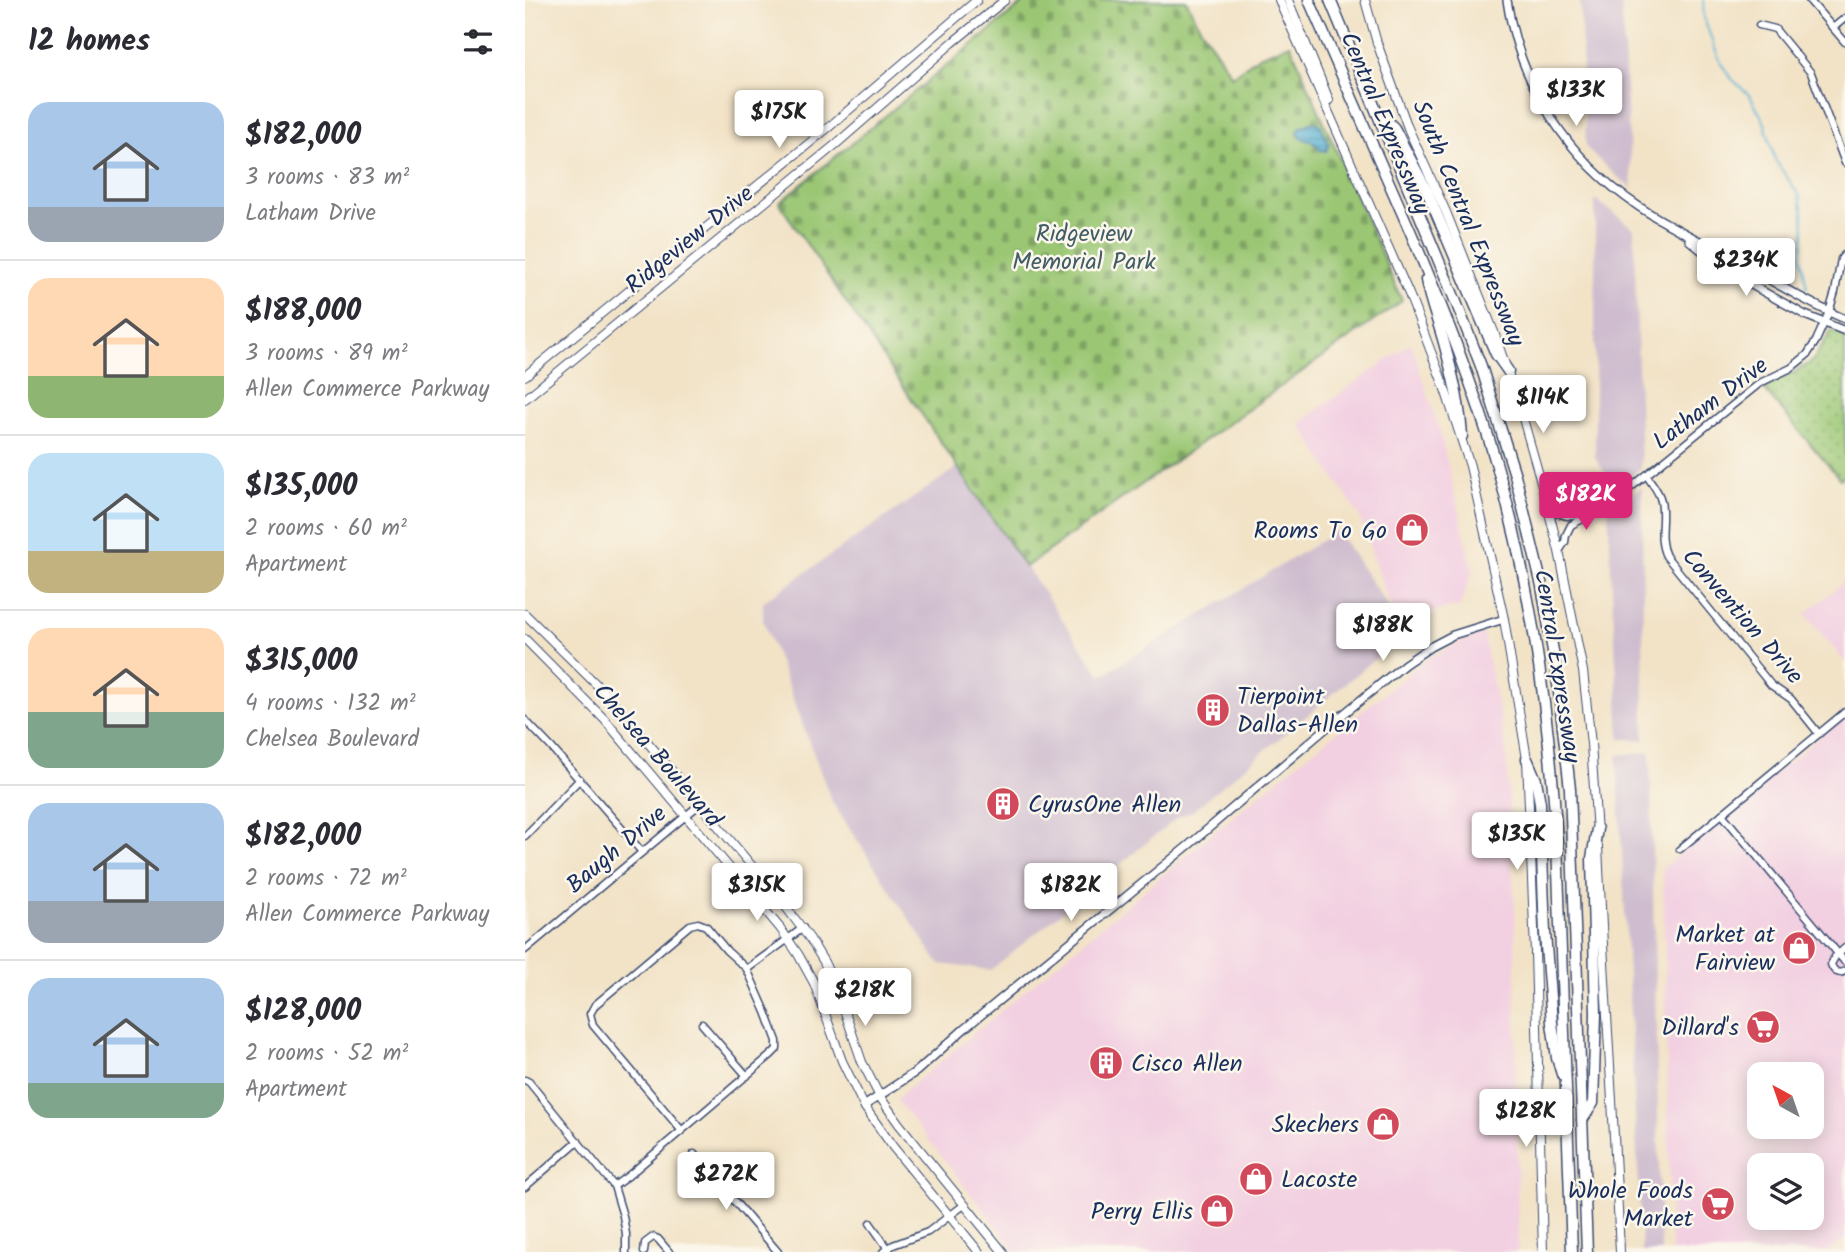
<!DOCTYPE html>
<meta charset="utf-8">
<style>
:root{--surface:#fff;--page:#f7f7f7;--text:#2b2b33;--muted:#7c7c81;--line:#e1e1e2;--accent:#db2777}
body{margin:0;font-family:Kalam,sans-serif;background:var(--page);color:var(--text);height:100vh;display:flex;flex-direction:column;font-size:26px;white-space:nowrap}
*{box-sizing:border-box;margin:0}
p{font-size:23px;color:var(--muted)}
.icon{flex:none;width:38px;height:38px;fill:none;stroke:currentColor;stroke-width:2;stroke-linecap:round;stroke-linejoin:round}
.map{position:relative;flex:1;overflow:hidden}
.details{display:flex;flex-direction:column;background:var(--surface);width:525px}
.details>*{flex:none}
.needle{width:46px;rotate:320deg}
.tools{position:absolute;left:1222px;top:1062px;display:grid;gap:14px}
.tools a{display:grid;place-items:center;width:77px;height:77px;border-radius:14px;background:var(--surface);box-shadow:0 4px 18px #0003;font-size:35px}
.price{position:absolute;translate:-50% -60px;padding:0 16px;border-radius:7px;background:#fff;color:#222;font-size:23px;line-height:46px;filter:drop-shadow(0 2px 4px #0008)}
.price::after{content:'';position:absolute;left:50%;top:42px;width:21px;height:16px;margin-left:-10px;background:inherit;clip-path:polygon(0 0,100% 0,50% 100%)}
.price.on{background:var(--accent);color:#fff}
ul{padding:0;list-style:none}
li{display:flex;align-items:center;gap:21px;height:175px;padding:0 28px}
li+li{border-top:2px solid var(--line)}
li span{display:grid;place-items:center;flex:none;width:196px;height:140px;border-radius:21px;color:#555}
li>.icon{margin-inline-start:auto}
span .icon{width:84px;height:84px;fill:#fffc;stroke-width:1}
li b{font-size:30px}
h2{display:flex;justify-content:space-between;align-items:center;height:84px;padding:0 28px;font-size:30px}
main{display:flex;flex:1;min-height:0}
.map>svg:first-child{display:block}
.built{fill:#f2cfe1;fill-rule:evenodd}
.industrial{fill:#cfbdcf}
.cemetery{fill:url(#cemetery-stones);stroke:#5b7b6a;stroke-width:2}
.park{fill:url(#park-dots);stroke:#5b7b6a;stroke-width:2}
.water{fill:url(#water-rules);stroke:#387099;stroke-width:2}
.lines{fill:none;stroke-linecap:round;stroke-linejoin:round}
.stream{stroke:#56b0d4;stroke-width:2}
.minor-casing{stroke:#3b4a6e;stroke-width:9}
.tertiary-casing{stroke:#3b4a6e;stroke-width:10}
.secondary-casing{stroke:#3b4a6e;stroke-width:10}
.motorway-casing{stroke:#3b4a6e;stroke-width:13}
.minor{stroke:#fff;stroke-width:6}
.tertiary{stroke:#fff;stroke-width:7}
.secondary{stroke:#fff;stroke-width:8}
.motorway{stroke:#fff;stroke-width:10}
.labels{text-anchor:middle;stroke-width:5;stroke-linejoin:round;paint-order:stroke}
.street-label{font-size:24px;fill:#1b2f5e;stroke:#fbf7ec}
.park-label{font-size:24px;fill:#415d65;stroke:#fbf7ec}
.poi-label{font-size:24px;fill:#1b2f5e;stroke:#fbf7ec;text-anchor:end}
</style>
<main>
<section class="details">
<h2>12 homes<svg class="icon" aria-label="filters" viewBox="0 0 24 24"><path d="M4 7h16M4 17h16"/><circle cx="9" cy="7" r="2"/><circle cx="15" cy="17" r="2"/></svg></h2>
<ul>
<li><span style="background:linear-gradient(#a9c7e8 75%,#9aa5b1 0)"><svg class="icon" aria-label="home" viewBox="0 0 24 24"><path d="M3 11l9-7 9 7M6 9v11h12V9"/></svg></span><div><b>$182,000</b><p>3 rooms · 83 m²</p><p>Latham Drive</p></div></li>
<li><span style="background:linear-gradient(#ffd9b3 70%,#8fb573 0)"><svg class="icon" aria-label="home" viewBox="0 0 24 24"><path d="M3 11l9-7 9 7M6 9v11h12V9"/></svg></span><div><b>$188,000</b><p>3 rooms · 89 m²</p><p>Allen Commerce Parkway</p></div></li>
<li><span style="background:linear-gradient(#bfe0f5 70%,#c2b280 0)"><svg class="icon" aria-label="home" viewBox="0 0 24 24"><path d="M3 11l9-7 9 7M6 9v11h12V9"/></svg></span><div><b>$135,000</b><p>2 rooms · 60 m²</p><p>Apartment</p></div></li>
<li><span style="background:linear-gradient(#ffd9b3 60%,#7fa58c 0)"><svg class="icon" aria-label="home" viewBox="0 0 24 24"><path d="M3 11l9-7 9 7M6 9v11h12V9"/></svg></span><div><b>$315,000</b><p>4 rooms · 132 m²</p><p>Chelsea Boulevard</p></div></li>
<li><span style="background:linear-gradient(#a9c7e8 70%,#9aa5b1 0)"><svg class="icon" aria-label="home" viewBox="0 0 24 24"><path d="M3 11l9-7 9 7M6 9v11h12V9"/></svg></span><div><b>$182,000</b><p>2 rooms · 72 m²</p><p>Allen Commerce Parkway</p></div></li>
<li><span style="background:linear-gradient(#a9c7e8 75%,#7fa58c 0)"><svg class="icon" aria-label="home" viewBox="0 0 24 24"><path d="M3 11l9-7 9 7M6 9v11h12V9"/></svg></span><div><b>$128,000</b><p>2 rooms · 52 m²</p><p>Apartment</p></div></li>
</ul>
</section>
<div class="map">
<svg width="1320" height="1252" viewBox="0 0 1320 1252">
<defs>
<pattern id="cemetery-stones" width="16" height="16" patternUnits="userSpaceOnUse" patternTransform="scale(1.75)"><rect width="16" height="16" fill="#9bc775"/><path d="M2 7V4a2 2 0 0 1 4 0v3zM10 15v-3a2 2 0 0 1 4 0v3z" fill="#7ea263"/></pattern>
<pattern id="park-dots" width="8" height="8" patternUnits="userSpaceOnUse" patternTransform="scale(1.75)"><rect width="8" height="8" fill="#9bc775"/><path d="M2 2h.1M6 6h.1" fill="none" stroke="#7ea263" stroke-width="1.8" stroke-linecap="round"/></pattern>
<pattern id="water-rules" width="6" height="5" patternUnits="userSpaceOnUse" patternTransform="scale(1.75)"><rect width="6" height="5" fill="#56b0d4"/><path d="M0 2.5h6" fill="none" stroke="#4690af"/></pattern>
</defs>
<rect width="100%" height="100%" fill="#fbf7ec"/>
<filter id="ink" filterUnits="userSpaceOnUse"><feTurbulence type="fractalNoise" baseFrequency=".0143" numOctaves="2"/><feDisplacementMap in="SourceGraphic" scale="14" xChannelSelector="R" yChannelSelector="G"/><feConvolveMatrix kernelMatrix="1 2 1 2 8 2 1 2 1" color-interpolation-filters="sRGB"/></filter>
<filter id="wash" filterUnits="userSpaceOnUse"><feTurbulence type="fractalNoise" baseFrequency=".00686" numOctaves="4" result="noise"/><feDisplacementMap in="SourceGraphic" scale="28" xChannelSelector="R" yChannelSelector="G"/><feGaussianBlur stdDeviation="1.57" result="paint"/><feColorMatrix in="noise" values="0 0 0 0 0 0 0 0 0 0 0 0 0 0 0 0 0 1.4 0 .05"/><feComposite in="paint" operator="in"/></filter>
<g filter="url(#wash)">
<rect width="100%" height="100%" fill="#f2e3c7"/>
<g class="built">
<polygon points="886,343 915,432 948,571 935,606 902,613 881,626 862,598 835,517 774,423"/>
<polygon points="1320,581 1320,662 1280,614"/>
<polygon points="958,633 981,749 990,913 993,1252 492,1252 371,1099 718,808 903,658 940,640"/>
<path d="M1320 715V1239L1303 1252H1146L1138 868ZM1234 1074H1286V1127H1234ZM1234 1166H1286V1218H1234Z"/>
</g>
<g class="industrial">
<polygon points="1055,0 1096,0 1107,189 1083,169 1061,147"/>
<polygon points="1070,199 1109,229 1116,468 1090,487 1070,457"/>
<polygon points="433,467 576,676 812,531 881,633 666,812 653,817 466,970 414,964 307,802 238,620 238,602"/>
<polygon points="1117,487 1119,740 1095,739 1083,511"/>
<polygon points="1125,752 1136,1252 1117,1252 1092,755"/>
</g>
<polygon class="cemetery" points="502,0 661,0 674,25 707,76 734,56 765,44 877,301 500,567 254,203"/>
<polygon class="park" points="1306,331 1320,335 1320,475 1315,479 1238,388 1282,365 1289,359"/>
<path class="water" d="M788 122 795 124 804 144 801 151 796 150C793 147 791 143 786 141 779 138 775 141 773 132L776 127Z"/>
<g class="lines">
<polyline class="stream" points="1178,0 1179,18 1190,49 1197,65 1206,78 1225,96 1239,121 1250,160 1274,195 1278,213 1279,234 1276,257 1282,288"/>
</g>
</g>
<g filter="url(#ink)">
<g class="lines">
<g class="minor-casing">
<g id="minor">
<polyline points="1284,0 1320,42"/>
<polyline points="1234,25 1250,29 1286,73 1320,163"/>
<polyline points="1308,28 1320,18"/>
<path d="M1122 476C1127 484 1134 491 1136 501 1140 520 1132 538 1141 556L1246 685 1266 699 1294 734"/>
<path d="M1023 508C1037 516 1045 519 1060 513"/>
<polyline points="1034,551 1040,542 1041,535 1046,525 1075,510 1099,493 1235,383 1266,368 1282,355 1291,341 1304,312 1310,292 1316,259 1320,254"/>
<polyline points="0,720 26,747 117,852"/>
<polyline points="1197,814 1320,962"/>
<polyline points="0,836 55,779"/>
<polyline points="1155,849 1320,712"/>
<path d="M1320 948 1310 957 1306 964C1308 971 1313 975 1320 971"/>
<polyline points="0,950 175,804"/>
<polyline points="222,969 278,928"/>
<polyline points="177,1024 222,1076"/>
<polyline points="0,1080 4,1082 89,1186 98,1216 101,1234 101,1252"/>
<polyline points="169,1154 253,1252"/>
<polyline points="89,1186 103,1176 246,1055 252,1049 252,1041 241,1012 222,969 202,951 181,926 173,923 165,925 70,1005 65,1014 68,1025 157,1131"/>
<polyline points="0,1187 53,1141"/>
<polyline points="345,1223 364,1250"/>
<polyline points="119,1252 120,1243 128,1237 133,1239 144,1252"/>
<polyline points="358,1252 368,1245 403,1232 439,1205"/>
</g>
</g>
<g class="tertiary-casing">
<g id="tertiary">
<path d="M982 0C994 84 1043 159 1113 206 1143 226 1175 241 1207 258 1244 279 1280 302 1320 319"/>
<polyline points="1164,240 1200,270 1280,315 1320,331"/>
<polyline points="339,1106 392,1071 439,1029 664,845 799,730 880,664 905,647 928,635 979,619"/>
</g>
</g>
<g class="secondary-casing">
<g id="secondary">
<polyline points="754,0 884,294 919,386 945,466 979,619 1002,759 1010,952 1018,1252"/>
<polyline points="763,0 804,100"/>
<polyline points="840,0 852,43 883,128 921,212 969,332 995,408 1016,482 1034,551 1058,671 1066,744 1072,833"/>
<polyline points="0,376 304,127 452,0"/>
<polyline points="0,399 310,145 427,43 480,0"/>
<polyline points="0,614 74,687 98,713 258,903 285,939 299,962 314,995 337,1062 355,1097 374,1124 478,1252"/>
<polyline points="0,639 80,720 255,928 273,954 289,983 317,1061 339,1106 368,1147 454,1252"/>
<path d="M1073 846C1079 982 1089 1117 1095 1252"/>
</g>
</g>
<g class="motorway-casing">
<g id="motorway">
<path d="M784 0C818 78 852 155 886 233 918 309 949 386 972 466 1007 589 1024 714 1032 842L1047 1252"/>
<polyline points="805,0 931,302 956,366 990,475 1017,586 1032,675 1045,789 1062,1252"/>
<polyline points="856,115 869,128 902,191 971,354 983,371"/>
<path d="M901 280C905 301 912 318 918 339 927 371 935 403 937 436"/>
<polyline points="1002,759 1011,780 1015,803 1020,933 1027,1023 1032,1058 1037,1074"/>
<polyline points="1057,1120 1068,1103 1071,1014 1067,858 1072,829"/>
</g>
</g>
<use href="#minor" class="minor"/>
<use href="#tertiary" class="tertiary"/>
<use href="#secondary" class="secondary"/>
<use href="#motorway" class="motorway"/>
</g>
</g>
<defs>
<g id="shop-disc" transform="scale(1.75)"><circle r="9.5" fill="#d1495b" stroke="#fbf7ec"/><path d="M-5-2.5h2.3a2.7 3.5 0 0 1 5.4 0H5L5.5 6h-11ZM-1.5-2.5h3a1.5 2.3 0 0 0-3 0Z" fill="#fff"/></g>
<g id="building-disc" transform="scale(1.75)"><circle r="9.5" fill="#d1495b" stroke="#fbf7ec"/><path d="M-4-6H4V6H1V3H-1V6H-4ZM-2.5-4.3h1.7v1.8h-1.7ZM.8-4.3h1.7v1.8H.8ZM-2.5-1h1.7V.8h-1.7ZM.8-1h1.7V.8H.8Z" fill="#fff"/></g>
<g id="supermarket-disc" transform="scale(1.75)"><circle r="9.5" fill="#d1495b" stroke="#fbf7ec"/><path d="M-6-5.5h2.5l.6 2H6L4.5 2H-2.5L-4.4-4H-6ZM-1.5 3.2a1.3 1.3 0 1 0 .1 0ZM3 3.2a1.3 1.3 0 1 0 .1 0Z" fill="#fff"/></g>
</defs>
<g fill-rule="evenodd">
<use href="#shop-disc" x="887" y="530"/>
<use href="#building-disc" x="688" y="710"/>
<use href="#building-disc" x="478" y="804"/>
<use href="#shop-disc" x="1274" y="948"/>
<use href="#supermarket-disc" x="1238" y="1027"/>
<use href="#building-disc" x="581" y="1063"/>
<use href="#shop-disc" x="858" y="1124"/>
<use href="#shop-disc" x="731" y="1179"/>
<use href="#supermarket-disc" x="1193" y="1204"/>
<use href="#shop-disc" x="692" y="1211"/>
</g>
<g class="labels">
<g class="street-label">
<text transform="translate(861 123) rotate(67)" y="8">Central Expressway</text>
<text transform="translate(944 223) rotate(68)" y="8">South Central Expressway</text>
<text transform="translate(164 239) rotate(-39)" y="8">Ridgeview Drive</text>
<text transform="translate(1185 403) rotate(-37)" y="8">Latham Drive</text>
<text transform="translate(1218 616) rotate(49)" y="8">Convention Drive</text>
<text transform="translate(1033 666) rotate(81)" y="8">Central Expressway</text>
<text transform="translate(133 755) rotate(49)" y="8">Chelsea Boulevard</text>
<text transform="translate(91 849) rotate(-40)" y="8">Baugh Drive</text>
</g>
<g class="park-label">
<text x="559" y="241">Ridgeview<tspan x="559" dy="28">Memorial Park</tspan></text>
</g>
<g class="poi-label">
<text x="862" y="538">Rooms To Go</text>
<text x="712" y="704" text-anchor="start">Tierpoint<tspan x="712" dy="28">Dallas-Allen</tspan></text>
<text x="503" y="812" text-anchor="start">CyrusOne Allen</text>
<text x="1250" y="942">Market at<tspan x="1250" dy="28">Fairview</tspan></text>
<text x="1214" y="1035">Dillard's</text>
<text x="606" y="1071" text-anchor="start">Cisco Allen</text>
<text x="834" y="1132">Skechers</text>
<text x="756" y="1187" text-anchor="start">Lacoste</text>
<text x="1168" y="1198">Whole Foods<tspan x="1168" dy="28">Market</tspan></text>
<text x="668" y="1219">Perry Ellis</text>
</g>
</g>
</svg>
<div class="tools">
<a><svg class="needle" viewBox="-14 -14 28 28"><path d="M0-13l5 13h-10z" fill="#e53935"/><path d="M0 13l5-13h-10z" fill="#7c7c81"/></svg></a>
<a><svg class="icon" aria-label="layers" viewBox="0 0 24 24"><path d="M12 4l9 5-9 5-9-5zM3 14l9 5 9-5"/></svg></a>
</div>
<b class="price" style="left:1051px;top:128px">$133K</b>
<b class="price" style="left:254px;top:150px">$175K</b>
<b class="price" style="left:1221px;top:298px">$234K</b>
<b class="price" style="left:1018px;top:435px">$114K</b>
<b class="price on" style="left:1061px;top:532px">$182K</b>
<b class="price" style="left:858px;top:663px">$188K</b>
<b class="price" style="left:992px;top:872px">$135K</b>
<b class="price" style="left:232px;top:923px">$315K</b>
<b class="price" style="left:546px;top:923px">$182K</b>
<b class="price" style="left:340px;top:1028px">$218K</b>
<b class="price" style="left:1001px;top:1149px">$128K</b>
<b class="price" style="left:201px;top:1212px">$272K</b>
</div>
</main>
